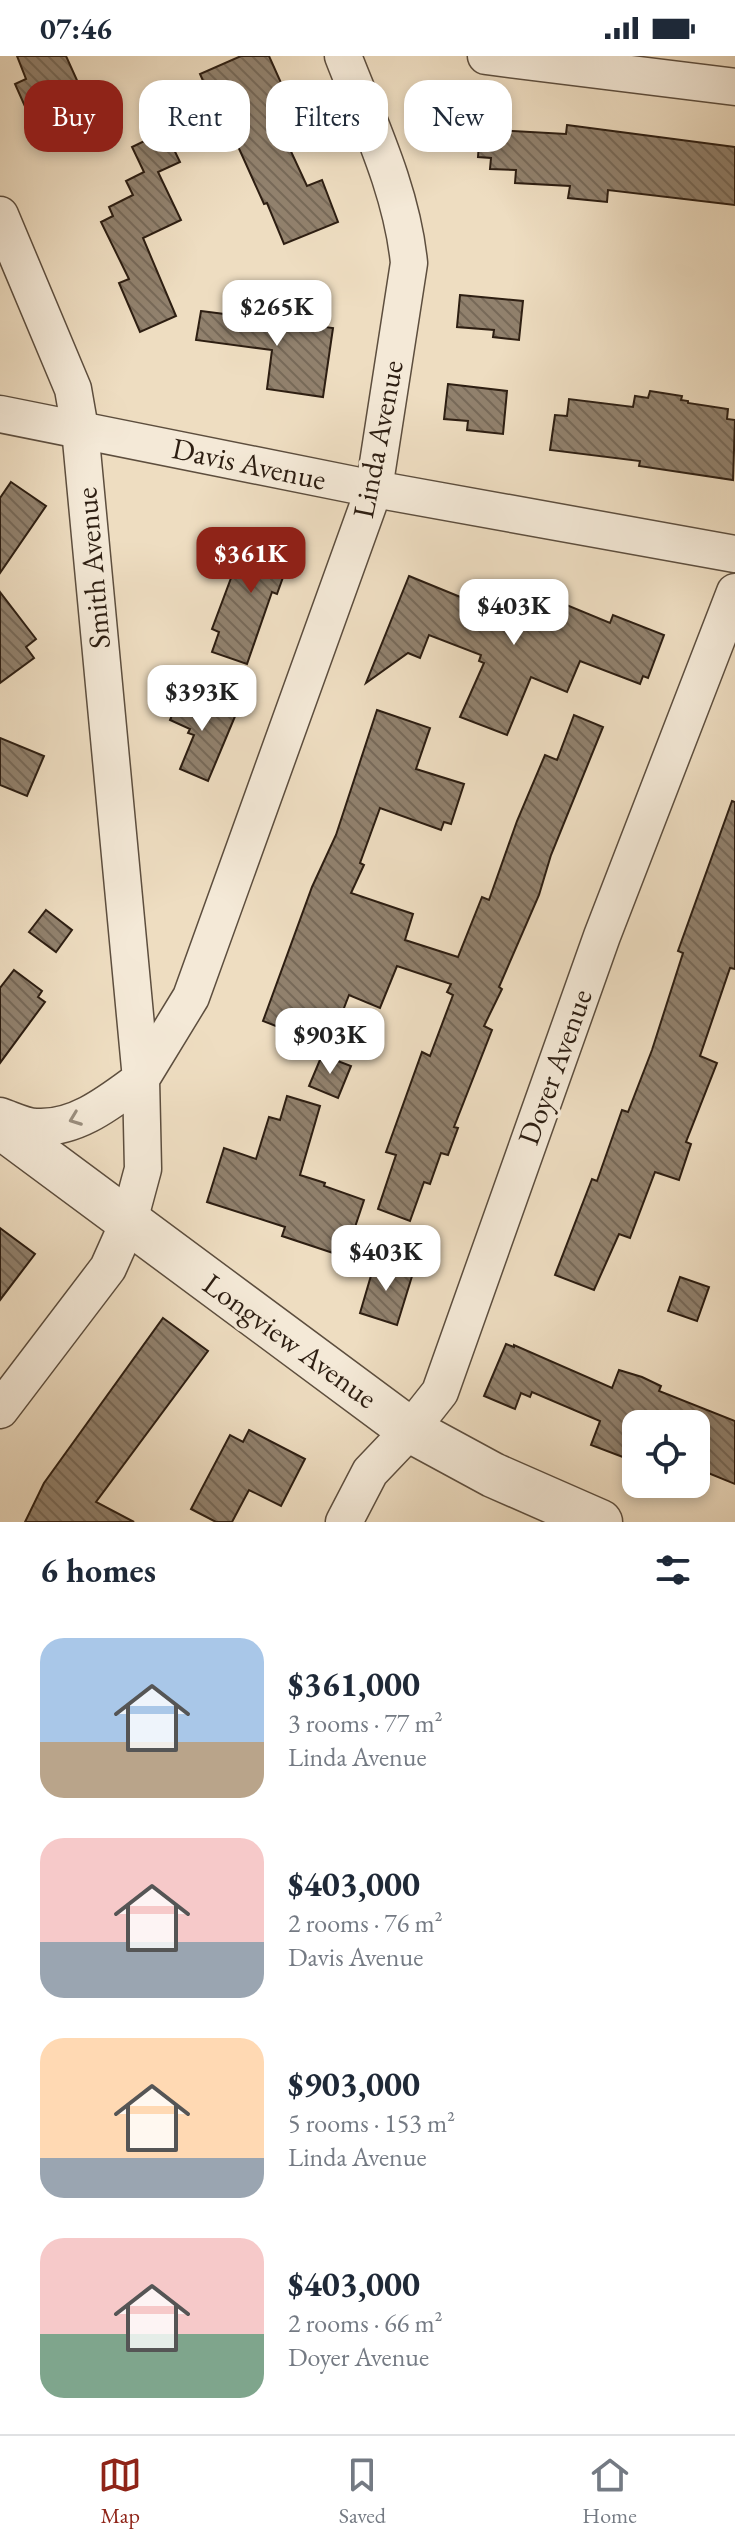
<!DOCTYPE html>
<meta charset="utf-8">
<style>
:root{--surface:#fff;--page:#f6f6f7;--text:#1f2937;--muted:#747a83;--line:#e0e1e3;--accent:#8f2418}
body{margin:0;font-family:"EB Garamond",serif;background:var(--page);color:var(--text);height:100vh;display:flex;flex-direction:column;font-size:30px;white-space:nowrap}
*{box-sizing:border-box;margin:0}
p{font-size:26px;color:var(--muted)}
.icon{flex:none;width:44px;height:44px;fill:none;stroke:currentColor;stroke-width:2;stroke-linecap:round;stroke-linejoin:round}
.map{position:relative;height:1466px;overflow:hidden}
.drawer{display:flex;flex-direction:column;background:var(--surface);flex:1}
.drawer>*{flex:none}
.hud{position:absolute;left:24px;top:24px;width:688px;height:72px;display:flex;gap:16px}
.controls{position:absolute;left:622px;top:1354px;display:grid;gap:16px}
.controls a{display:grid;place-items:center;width:88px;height:88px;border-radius:16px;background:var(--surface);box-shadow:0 4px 12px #0003;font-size:40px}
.price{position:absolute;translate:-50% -68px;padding:0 18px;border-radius:16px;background:#fff;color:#222;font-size:26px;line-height:52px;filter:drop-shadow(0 2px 4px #0008)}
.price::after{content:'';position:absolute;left:50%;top:48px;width:24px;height:18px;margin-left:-12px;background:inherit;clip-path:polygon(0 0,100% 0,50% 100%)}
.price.active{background:var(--accent);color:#fff}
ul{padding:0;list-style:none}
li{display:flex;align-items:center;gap:24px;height:200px;padding:0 40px}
li span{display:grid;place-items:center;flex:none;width:224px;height:160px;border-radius:24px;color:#555}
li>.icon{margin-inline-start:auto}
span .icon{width:96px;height:96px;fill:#fffc;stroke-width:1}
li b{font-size:34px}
h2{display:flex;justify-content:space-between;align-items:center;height:96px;padding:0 40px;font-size:34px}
.chip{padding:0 28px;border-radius:24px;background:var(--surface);box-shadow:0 4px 12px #0003;font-size:28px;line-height:72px}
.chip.active{background:var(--accent);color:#fff}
.status{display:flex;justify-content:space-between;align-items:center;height:56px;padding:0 40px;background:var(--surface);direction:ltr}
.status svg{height:22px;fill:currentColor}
.dock{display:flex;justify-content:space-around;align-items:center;height:112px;border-top:2px solid var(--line);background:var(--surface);font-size:22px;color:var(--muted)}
.dock a{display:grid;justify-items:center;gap:4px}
.dock .active{color:var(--accent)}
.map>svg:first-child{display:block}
.building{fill:url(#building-back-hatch);stroke:#2d1e12;stroke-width:2}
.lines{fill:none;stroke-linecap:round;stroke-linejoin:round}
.minor-casing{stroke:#5d4e3e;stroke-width:39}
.tertiary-casing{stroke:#5d4e3e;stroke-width:47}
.minor{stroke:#f4e9d7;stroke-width:36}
.tertiary{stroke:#f4e9d7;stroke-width:44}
.oneway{stroke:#9a8e7e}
.labels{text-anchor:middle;stroke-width:7;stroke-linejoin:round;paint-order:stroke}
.street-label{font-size:30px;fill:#2d1e12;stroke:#f4e9d7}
</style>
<div class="status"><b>07:46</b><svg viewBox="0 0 49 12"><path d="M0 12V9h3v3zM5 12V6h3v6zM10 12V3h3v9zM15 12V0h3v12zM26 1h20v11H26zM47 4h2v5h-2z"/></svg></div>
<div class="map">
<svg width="735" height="1466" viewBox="0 0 735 1466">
<defs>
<pattern id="building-back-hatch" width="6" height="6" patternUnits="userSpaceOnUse" patternTransform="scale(2)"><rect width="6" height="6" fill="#91816d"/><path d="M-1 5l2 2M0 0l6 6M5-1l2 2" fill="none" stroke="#776958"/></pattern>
</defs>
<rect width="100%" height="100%" fill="#eeddc1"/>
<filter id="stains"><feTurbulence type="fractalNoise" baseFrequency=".0025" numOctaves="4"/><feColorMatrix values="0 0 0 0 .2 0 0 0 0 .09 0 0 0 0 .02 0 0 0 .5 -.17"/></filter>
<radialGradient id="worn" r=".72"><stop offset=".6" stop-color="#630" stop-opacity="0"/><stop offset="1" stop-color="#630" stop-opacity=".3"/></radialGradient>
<g class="building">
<polygon points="17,0 66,0 90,53 54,70 48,56 31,64 15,28 26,23"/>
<polygon points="241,0 269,0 286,38 268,46 307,130 322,124 338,166 284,188 267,147 264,148 232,77 227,79 200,18"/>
<polygon points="567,69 735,91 735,149 608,134 607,146 568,142 570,130 515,127 516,114 490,113 491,102 478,101 480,73 566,78"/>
<polygon points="165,75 180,106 158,116 181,164 143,182 176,260 140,276 119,227 129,223 101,166 113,160 109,151 133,139 126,125 144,116 132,91"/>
<polygon points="460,239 523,245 519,284 493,281 494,274 457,271"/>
<polygon points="201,255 333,272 323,341 267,333 272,294 196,284"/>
<polygon points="448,328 507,335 503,378 467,374 468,365 444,363"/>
<polygon points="650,335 682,340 681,344 688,345 688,347 728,353 727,363 735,364 733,424 639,410 640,405 550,394 555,359 567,360 569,343 633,351 635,340 648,342"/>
<polygon points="11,426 46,450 0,517 0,442"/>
<polygon points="268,475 296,485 277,538 272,536 247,608 212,596 219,576 212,573 246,482 264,488"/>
<polygon points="409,520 475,547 486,550 487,546 547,568 557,545 610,567 613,559 664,579 648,622 643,620 640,628 580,605 567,636 531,621 507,679 460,661 484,607 479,605 481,599 429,579 420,602 408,597 366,627"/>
<polygon points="0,536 36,583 26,591 34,602 0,627"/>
<polygon points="182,636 236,658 208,725 180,713 194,679 188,677 190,673 170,664"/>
<polygon points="377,654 430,672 416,713 464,728 451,768 444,766 441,774 380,752 360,807 364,809 351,837 413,858 405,884 458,901 482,841 489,844 517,765 545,699 557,704 574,659 603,671 551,799 539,839 499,931 502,933 484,970 492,974 454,1071 458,1072 448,1099 441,1097 430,1128 424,1126 410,1165 378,1153 396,1099 386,1096 422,996 430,1000 453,939 447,936 451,928 397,910 380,952 349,939 329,991 263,965 312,831 336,779"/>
<polygon points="0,682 44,700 27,740 0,729"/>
<polygon points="732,745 735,746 735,913 730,912 700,1000 717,1007 686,1086 691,1088 679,1124 655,1116 630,1182 619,1178 594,1234 555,1219 592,1123 597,1125 622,1054 628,1056 652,994 683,897 678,895"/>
<polygon points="46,854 72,874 56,896 29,876"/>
<polygon points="14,914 42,935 38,941 45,946 0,1007 0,932"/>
<polygon points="322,999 351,1010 338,1042 309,1030"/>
<polygon points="287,1040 320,1050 300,1119 325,1127 324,1130 364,1144 345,1201 282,1180 285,1171 207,1146 224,1092 256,1103 269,1061 280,1064"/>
<polygon points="0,1172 35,1198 0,1244"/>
<polygon points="375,1206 413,1217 397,1269 360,1257"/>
<polygon points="680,1221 709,1231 697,1265 668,1255"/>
<polygon points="163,1262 208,1295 96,1446 134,1466 25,1466 44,1427"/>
<polygon points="506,1288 514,1291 514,1289 612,1332 619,1314 642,1321 661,1330 659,1335 735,1365 735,1428 696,1412 696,1368 636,1368 636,1406 591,1389 600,1365 532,1336 530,1341 521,1337 515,1353 484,1340"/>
<polygon points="249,1374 305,1403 281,1450 249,1434 232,1466 216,1466 191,1453 230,1379 243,1386"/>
</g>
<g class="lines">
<g class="minor-casing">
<g id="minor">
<polyline points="486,0 735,31"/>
<path d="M0 159 73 333 80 373 141 1023C111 1045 77 1073 37 1071 25 1071 12 1064 0 1060"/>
<polyline points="0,358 374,433 735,498"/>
<path d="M0 1354 108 1212 129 1165 143 1113 141 1023 191 941 374 433 409 207C402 135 369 67 343 0"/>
<polyline points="344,1466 370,1416 410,1374 440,1336 602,880 735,536"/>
</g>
</g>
<g class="tertiary-casing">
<polyline id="tertiary" points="0,1070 410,1374 493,1419 600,1466"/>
</g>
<use href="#minor" class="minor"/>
<use href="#tertiary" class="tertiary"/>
</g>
<defs><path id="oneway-chevron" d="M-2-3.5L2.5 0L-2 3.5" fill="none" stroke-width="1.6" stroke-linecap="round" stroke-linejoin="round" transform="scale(2)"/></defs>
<use class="oneway" href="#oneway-chevron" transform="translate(75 1063) rotate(159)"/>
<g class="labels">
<g class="street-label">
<text transform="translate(378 383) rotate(-79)" y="10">Linda Avenue</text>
<text transform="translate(249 408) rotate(12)" y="10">Davis Avenue</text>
<text transform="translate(93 512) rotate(-95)" y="10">Smith Avenue</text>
<text transform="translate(555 1011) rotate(-70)" y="10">Doyer Avenue</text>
<text transform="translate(290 1285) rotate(36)" y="10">Longview Avenue</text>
</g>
</g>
<rect width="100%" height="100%" filter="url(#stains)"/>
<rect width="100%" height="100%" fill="url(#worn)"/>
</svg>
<div class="controls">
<a><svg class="icon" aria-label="locate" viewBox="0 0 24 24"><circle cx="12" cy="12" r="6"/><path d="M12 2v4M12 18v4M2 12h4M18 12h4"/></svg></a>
</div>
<b class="price" style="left:277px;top:292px">$265K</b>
<b class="price active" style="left:251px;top:539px">$361K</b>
<b class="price" style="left:514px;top:591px">$403K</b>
<b class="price" style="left:202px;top:677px">$393K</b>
<b class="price" style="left:330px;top:1020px">$903K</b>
<b class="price" style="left:386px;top:1237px">$403K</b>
<div class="hud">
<a class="chip active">Buy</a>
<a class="chip">Rent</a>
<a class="chip">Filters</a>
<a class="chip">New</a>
</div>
</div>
<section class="drawer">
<h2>6 homes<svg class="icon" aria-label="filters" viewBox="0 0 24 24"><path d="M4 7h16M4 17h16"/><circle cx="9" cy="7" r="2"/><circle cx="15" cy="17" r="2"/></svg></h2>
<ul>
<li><span style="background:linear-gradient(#a9c7e8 65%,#b9a48a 0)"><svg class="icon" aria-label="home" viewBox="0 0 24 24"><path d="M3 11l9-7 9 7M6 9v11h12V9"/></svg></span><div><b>$361,000</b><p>3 rooms · 77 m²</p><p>Linda Avenue</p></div></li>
<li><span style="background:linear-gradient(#f6c9c9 65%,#9aa5b1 0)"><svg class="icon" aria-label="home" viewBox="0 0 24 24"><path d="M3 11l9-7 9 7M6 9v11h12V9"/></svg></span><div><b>$403,000</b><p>2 rooms · 76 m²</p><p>Davis Avenue</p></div></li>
<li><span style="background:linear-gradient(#ffd9b3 75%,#9aa5b1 0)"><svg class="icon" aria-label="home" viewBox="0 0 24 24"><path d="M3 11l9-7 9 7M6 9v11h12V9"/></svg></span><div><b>$903,000</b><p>5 rooms · 153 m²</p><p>Linda Avenue</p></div></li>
<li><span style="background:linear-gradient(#f6c9c9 60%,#7fa58c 0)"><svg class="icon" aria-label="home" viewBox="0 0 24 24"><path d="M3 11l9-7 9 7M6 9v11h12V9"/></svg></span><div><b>$403,000</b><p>2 rooms · 66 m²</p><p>Doyer Avenue</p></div></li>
</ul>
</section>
<nav class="dock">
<a class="active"><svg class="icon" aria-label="map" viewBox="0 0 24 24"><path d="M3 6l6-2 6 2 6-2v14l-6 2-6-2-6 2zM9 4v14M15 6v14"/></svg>Map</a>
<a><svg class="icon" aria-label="saved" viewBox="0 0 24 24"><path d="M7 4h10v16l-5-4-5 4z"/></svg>Saved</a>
<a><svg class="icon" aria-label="home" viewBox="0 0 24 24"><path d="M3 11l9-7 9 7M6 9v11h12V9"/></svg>Home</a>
</nav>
